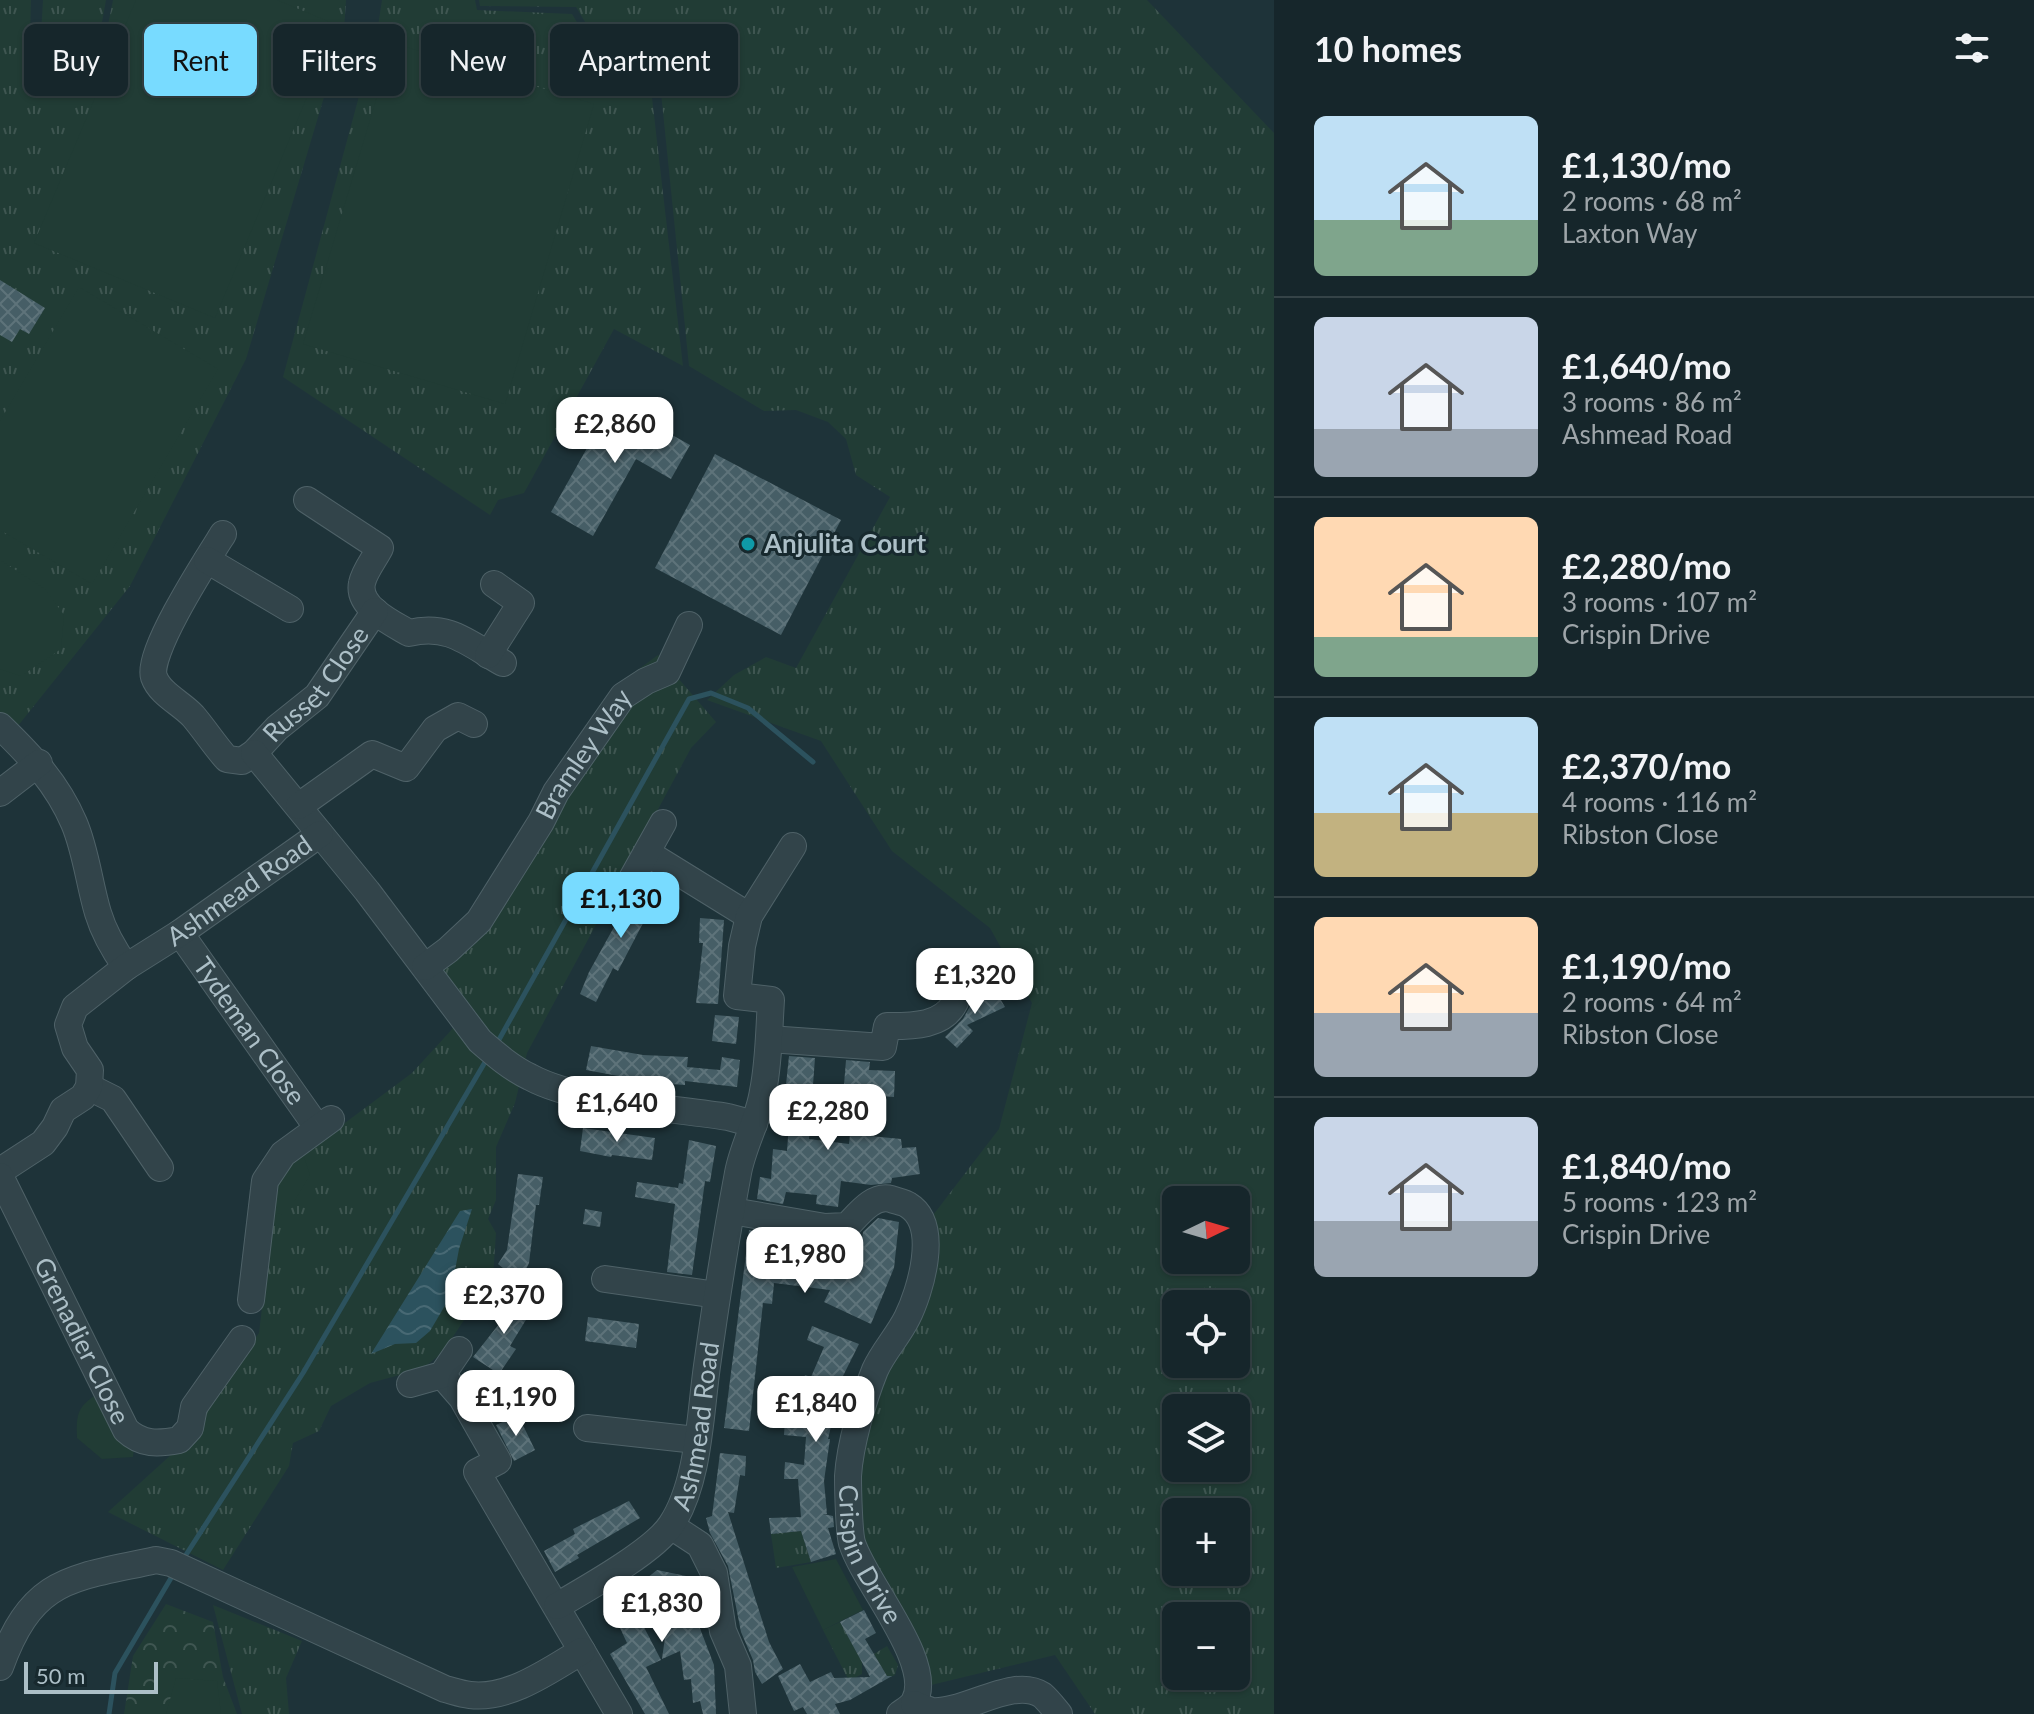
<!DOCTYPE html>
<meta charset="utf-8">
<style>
:root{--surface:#16262b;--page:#233237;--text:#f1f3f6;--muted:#9ea5a9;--line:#354347;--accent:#78dbff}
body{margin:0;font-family:Lato,sans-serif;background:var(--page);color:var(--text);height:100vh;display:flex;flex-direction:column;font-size:30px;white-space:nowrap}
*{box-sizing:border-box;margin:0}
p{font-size:26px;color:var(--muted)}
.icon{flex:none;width:44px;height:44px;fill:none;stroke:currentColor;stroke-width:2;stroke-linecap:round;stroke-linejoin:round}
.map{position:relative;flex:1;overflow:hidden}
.side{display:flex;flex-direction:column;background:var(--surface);width:760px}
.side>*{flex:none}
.top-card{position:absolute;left:24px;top:24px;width:760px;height:72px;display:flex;gap:16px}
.needle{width:52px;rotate:85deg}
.fabs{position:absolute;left:1162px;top:1186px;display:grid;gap:16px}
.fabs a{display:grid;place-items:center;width:88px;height:88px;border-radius:12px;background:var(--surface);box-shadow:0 2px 6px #0004,0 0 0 2px var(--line);font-size:40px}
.scale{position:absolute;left:24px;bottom:20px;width:134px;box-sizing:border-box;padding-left:8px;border:4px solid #acbfc7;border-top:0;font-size:22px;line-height:28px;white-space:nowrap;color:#acbfc7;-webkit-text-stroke:6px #17292e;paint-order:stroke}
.price{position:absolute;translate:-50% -68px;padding:0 18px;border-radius:16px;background:#fff;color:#222;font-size:26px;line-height:52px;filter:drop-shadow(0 2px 4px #0008)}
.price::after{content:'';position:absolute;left:50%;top:48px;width:24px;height:18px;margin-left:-12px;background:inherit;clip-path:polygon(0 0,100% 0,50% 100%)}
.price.current{background:var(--accent);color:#111}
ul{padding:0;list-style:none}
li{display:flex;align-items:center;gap:24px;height:200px;padding:0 40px}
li+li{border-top:2px solid var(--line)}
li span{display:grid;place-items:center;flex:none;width:224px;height:160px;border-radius:12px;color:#555}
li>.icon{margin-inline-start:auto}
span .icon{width:96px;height:96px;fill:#fffc;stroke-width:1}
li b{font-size:34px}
h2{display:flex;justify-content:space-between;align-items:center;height:96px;padding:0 40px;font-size:34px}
.tag{padding:0 28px;border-radius:12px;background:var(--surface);box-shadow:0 2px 6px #0004,0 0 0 2px var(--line);font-size:28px;line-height:72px}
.tag.current{background:var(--accent);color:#111}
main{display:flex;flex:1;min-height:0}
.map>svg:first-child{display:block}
.grass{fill:url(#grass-tufts);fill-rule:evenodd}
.forest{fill:url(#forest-crowns)}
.park{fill:#213c35}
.water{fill:url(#water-waves)}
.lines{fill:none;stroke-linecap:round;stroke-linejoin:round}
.stream{stroke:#2c525e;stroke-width:5}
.building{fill:url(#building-cross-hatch)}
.minor-casing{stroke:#4f6268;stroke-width:28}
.minor{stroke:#32444a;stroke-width:26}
.culture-dot{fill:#0f9aa8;stroke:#17292e;stroke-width:3}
.labels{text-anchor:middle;stroke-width:6;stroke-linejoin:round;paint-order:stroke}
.poi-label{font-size:26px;font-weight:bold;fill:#acbfc7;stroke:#17292e;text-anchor:start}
.street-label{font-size:26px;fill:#acbfc7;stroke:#17292e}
</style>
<main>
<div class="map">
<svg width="1274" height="1714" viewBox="0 0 1274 1714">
<defs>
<pattern id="grass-tufts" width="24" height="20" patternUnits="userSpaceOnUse" patternTransform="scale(2)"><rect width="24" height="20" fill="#213c35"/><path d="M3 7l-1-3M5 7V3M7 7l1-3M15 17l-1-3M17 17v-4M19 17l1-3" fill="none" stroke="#3f5651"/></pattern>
<pattern id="forest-crowns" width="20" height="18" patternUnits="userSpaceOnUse" patternTransform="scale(2)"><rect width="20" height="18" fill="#213c35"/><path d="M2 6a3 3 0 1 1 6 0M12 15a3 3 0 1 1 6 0" fill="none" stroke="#3f5651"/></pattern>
<pattern id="water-waves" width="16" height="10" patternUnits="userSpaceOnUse" patternTransform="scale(2)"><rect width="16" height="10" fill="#2c525e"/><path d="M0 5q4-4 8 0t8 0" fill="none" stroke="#486974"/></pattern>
<pattern id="building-cross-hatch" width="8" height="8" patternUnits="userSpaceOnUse" patternTransform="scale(2)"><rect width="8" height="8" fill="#465e66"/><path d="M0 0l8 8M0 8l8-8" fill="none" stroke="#5e737a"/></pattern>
</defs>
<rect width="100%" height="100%" fill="#1e3339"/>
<g class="grass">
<polygon points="0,0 31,0 30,40 103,50 113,0 346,0 344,30 246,359 130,586 17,727 0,713"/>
<polygon points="43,0 106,0 99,39 41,34"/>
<polygon points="382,0 475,0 477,10 572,14 612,80 651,89 683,366 614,329 524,493 498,500 490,515 283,377 378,26"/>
<path d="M479 0H1147L1274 133V1714H1095L1055 1655 927 1686 923 1649 855 1540V1475L927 1223 999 1129 1032 1003 990 928 892 851 821 741 707 700 734 675 766 657 796 668 890 497 856 475 846 439 828 422 796 410 764 411 689 366 660 83 616 73 576 7 480 6ZM1176 1200H1236V1260H1176ZM1176 1304H1236V1364H1176ZM1176 1408H1236V1468H1176ZM1176 1512H1236V1572H1176ZM1176 1616H1236V1676H1176Z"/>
<polygon points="658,655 716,722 691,748 527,1053 515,1103 496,1147 496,1200 488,1219 496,1233 493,1277 442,1353 422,1369 370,1383 331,1406 319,1431 293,1443 289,1466 223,1570 108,1512 183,1444 259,1333 268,1258 272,1197 285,1160 326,1137 412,1073 455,1026 409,964 476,909 617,685"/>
<polygon points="801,1531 811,1562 776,1568 771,1534"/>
<polygon points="213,1605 302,1641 286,1678 289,1714 242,1714"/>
<polygon points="840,1622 862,1662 862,1674 849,1681 823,1630"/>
<polygon points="887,1646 898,1665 895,1675 888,1678 874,1654"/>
</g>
<polygon class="forest" points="166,1604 213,1622 223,1677 237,1714 124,1714 133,1656"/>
<g class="park">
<polygon points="136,0 277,0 337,25 215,318 34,243"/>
<polygon points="393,43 594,104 505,404 303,344"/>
<polygon points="79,287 218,369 92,584 0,530 0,421"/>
<polygon points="0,560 45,589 64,615 61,649 21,676 0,669"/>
<polygon points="295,1154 304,1157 310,1175 295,1200 281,1215 271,1209 272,1197 285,1160"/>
<path d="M97 1394 134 1448 133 1457 102 1459 77 1438C76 1415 77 1407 97 1394Z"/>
<polygon points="836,1559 863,1610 823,1630 792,1567"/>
<polygon points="176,1678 217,1681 221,1714 166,1714"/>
</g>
<polygon class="water" points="472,1209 459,1249 450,1297 430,1331 416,1343 395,1344 371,1354 460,1211"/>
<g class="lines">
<g class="stream">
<polyline points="496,1045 689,699 711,693 748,708 813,762"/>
<polyline points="182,1561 303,1373 488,1057"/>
<polyline points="109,1714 115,1673 174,1573"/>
</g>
</g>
<g class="building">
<polygon points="0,280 45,308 29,334 20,329 12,342 0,335"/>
<polygon points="613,402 690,445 671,479 636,459 593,536 551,512"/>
<polygon points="715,454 841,520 781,635 655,568"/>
<polygon points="651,877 667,887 655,908 652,906 618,971 613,968 596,1002 580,994 589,972 624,909 632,912"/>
<polygon points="700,918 724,920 718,1004 696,1003 703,943 699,943"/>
<polygon points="994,988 1005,1007 967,1025 973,1031 957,1048 945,1037 963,1019 974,999"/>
<polygon points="715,1015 739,1017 736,1044 712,1041"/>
<polygon points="591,1046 643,1055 688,1057 687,1067 720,1070 722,1057 740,1060 737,1087 685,1081 685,1085 656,1083 586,1070"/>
<polygon points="789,1056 815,1058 809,1139 849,1144 850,1134 901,1139 902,1148 916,1147 920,1174 892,1178 891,1183 871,1185 841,1181 838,1207 816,1204 817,1195 786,1192 783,1204 757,1199 760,1177 771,1179 773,1149 787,1151 791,1095 785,1094"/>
<polygon points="846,1060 870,1062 869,1070 895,1071 894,1097 868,1095 868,1087 844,1085"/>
<polygon points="583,1128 655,1138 652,1160 612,1155 611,1157 580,1151"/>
<polygon points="689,1140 716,1146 710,1182 705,1181 692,1275 667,1272 675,1204 635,1197 637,1182 678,1188 679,1183 683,1184"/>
<polygon points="518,1174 543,1177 539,1205 536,1205 529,1263 520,1282 498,1264 507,1250"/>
<polygon points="585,1209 602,1212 600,1227 583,1224"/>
<polygon points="878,1218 899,1222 894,1268 871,1324 824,1302 830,1290 774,1283 772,1304 763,1303 749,1431 724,1428 749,1230 781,1236 778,1260 811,1263 813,1241 861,1247 863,1232"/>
<polygon points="511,1294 532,1310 510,1346 516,1349 499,1374 473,1357 499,1324 496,1322"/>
<polygon points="588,1317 639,1324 636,1348 585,1341"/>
<polygon points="812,1326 859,1344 833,1396 838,1397 828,1439 830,1439 824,1481 827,1514 823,1514 833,1516 834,1527 828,1528 836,1554 811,1562 801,1531 771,1534 769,1518 801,1517 798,1479 784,1479 785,1462 804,1465 806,1437 784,1435 785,1419 792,1420 805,1375 811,1377 824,1347 807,1340"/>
<polygon points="518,1415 535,1450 514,1461 496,1425"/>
<polygon points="720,1453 746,1456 745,1476 740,1475 734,1513 728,1512 769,1642 783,1669 762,1684 755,1672 753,1660 741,1632 728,1566 710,1533 706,1518 712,1516"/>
<polygon points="629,1501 640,1518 577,1555 579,1558 555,1572 544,1551 575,1534 573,1529"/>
<polygon points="657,1570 691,1577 684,1620 696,1618 714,1665 716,1714 703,1714 700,1701 693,1703 691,1679 684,1680 680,1651 662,1659 672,1586 633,1606 661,1660 646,1667 669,1714 645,1714 610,1654 627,1643 614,1615 606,1619 603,1614 610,1608 606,1599 618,1591 621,1599"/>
<polygon points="864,1610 876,1633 865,1639 887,1676 892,1676 850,1700 835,1704 840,1714 807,1714 803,1707 794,1711 778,1676 800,1664 810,1682 831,1672 834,1678 870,1677 840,1622"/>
</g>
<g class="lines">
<g class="minor-casing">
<g id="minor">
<path d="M307 500 380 548C375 558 364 572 362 583 357 607 392 623 409 633 449 623 469 644 503 663"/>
<path id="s1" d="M223 534C208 558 146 653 154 677 160 694 181 703 193 716 205 730 215 746 227 759L242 761 254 753 277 728 317 696 375 611"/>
<polyline points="207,560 290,609"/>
<polyline points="488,655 521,603 494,584"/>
<path d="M0 726C30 755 57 783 74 823 86 851 89 883 98 913 104 933 114 950 126 967"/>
<path d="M254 753 367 891 480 1041C495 1054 511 1068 530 1077 578 1103 672 1108 728 1117L754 1124"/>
<polyline points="0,793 39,763"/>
<polyline points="299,806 372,754 406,768 435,729 458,716 474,724"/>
<polyline points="647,853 749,916"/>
<polyline points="630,882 663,823"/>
<path id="s2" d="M180 933 317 1127"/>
<path id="s3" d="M425 967 448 950 479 921 541 822 556 792 623 696 646 681 667 672 689 625"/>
<path d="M769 1039 883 1047 887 1026C910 1026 943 1027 955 1002 959 993 958 980 960 970"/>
<polyline points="89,1087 113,1099 160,1168"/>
<path id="s4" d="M0 1171 43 1143 55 1127 63 1110 83 1097 89 1087 90 1070 75 1048 68 1025 75 1007 126 967 180 933 320 834"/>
<path id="s5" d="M0 1176 126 1430C142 1445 158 1444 179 1440L190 1428 194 1407 242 1339"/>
<path id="s6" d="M732 1211 825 1227 847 1226C858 1215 873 1194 891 1199 896 1201 904 1202 908 1205 941 1225 920 1292 907 1318 898 1336 883 1352 875 1370 863 1400 850 1444 848 1476 848 1490 849 1532 852 1543 865 1584 936 1664 914 1702 911 1707 904 1711 900 1714"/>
<polyline points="605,1279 717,1295"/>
<polyline points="251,1300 265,1181 283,1154 331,1119"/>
<polyline points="442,1375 462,1398 498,1461 477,1472 619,1714"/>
<polyline points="410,1384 442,1375 459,1350"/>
<polyline points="587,1428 696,1440"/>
<polyline points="671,1526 700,1545 714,1573 723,1631 738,1666 743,1714"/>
<path id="s7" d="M557 1606C586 1589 654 1551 671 1525 699 1483 700 1415 707 1366 716 1301 726 1237 738 1173 743 1145 759 1119 763 1091 769 1062 769 1030 771 1000L737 996 742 946 749 916 793 846"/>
<path d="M0 1667C33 1576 71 1579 156 1560L171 1563 445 1689C453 1691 461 1694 470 1695 509 1700 550 1670 582 1651"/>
<path d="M914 1704C919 1706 926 1709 931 1711 965 1714 1013 1676 1042 1695 1048 1700 1054 1708 1059 1714"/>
</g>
</g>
<use href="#minor" class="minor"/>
</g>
<circle class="culture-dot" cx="748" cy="544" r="8"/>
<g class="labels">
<g class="poi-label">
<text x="764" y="553">Anjulita Court</text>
</g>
<g class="street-label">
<text dy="9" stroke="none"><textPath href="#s1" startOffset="394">Russet Close</textPath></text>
<text dy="9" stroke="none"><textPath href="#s3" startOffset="268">Bramley Way</textPath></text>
<text dy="9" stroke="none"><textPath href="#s4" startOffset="414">Ashmead Road</textPath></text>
<text dy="9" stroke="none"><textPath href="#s2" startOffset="120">Tydeman Close</textPath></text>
<text dy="9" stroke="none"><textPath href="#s5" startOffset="184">Grenadier Close</textPath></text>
<text dy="9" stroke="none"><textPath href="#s7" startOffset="244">Ashmead Road</textPath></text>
<text dy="9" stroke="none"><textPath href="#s6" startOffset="564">Crispin Drive</textPath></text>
</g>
</g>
</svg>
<div class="fabs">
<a><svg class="needle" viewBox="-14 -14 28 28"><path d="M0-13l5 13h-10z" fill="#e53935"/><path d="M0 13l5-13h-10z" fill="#9ea5a9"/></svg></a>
<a><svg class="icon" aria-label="locate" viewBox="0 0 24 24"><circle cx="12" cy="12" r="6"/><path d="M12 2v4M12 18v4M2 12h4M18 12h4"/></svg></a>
<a><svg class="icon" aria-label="layers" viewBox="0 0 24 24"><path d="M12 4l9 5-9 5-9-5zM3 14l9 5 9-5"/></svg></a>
<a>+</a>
<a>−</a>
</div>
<div class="scale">50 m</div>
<b class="price" style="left:615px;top:465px">£2,860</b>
<b class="price current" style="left:621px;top:940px">£1,130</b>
<b class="price" style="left:975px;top:1016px">£1,320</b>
<b class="price" style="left:617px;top:1144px">£1,640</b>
<b class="price" style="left:828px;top:1152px">£2,280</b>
<b class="price" style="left:805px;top:1295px">£1,980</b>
<b class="price" style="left:504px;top:1336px">£2,370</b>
<b class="price" style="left:516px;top:1438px">£1,190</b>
<b class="price" style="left:816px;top:1444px">£1,840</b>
<b class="price" style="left:662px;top:1644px">£1,830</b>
<div class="top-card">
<a class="tag">Buy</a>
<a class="tag current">Rent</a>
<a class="tag">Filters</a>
<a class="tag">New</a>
<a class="tag">Apartment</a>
</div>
</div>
<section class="side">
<h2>10 homes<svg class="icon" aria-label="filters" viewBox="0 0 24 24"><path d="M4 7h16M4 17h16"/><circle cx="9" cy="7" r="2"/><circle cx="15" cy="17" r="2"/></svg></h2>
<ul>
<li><span style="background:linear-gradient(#bfe0f5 65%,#7fa58c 0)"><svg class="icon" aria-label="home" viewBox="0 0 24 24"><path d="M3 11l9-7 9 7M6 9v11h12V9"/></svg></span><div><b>£1,130/mo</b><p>2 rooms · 68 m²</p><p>Laxton Way</p></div></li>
<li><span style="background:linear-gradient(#c9d6e8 70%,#9aa5b1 0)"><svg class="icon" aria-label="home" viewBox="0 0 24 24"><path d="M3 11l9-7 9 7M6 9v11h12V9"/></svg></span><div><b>£1,640/mo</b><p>3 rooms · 86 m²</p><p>Ashmead Road</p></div></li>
<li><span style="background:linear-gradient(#ffd9b3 75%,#7fa58c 0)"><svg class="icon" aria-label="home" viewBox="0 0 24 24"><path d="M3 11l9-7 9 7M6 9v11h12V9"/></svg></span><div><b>£2,280/mo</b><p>3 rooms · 107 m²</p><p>Crispin Drive</p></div></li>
<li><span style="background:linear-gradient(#bfe0f5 60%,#c2b280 0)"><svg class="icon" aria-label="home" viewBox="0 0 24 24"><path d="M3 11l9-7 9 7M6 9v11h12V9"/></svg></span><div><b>£2,370/mo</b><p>4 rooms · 116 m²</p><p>Ribston Close</p></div></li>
<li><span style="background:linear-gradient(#ffd9b3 60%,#9aa5b1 0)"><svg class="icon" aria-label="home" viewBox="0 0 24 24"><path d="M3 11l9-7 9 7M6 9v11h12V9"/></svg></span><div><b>£1,190/mo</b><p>2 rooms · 64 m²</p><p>Ribston Close</p></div></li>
<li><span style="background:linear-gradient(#c9d6e8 65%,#9aa5b1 0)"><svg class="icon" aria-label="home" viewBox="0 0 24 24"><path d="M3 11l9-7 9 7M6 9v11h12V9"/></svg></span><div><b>£1,840/mo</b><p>5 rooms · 123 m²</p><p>Crispin Drive</p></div></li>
</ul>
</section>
</main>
